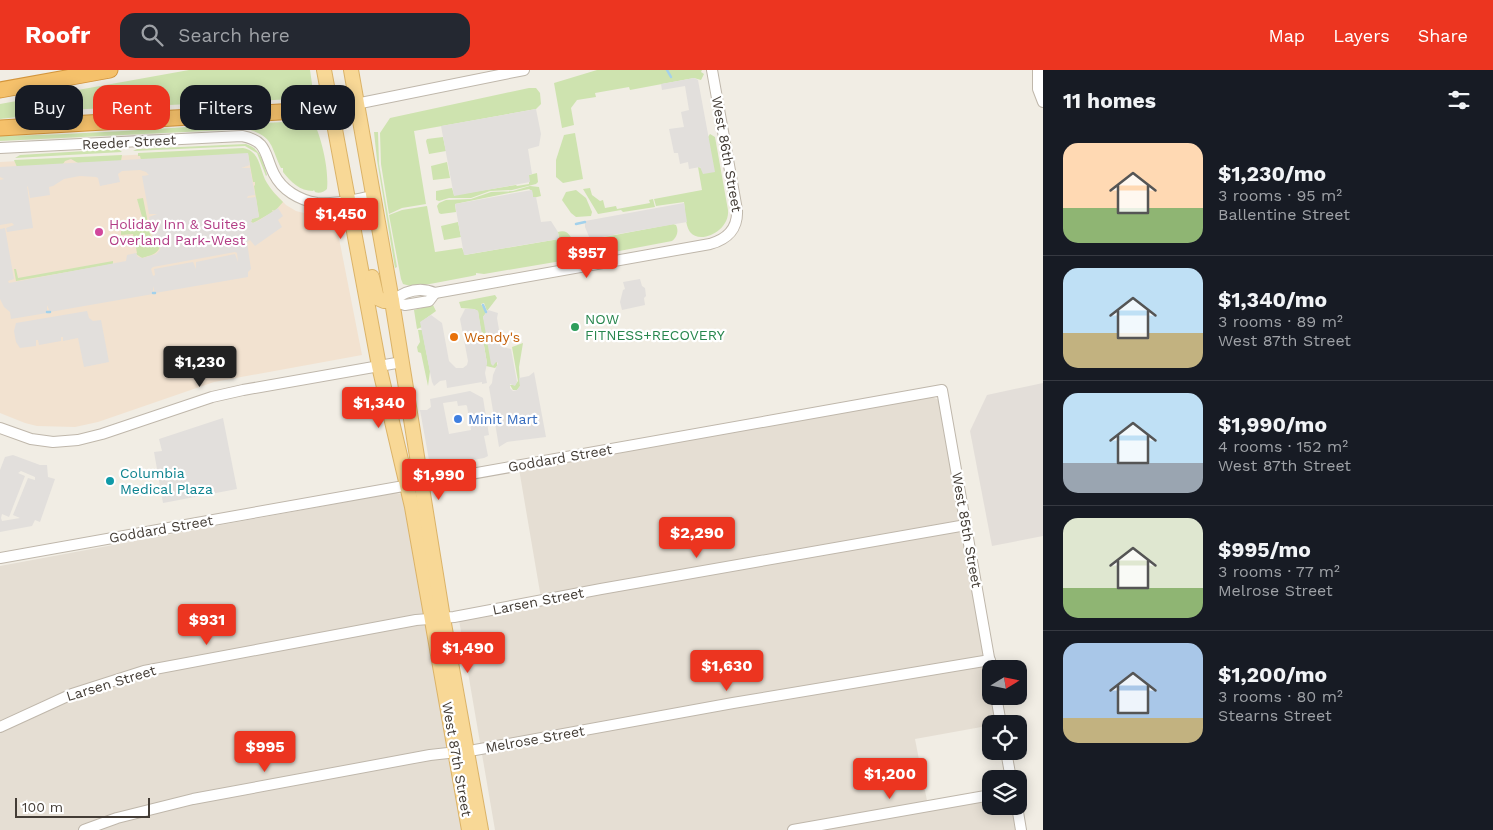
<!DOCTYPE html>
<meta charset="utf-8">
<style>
:root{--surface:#171b24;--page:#242831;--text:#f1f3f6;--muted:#9ea1a6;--line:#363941;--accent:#ec3520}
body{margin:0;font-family:"Work Sans",sans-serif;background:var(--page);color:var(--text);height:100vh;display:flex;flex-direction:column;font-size:19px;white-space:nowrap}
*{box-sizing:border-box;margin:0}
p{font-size:16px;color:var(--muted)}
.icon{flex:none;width:28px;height:28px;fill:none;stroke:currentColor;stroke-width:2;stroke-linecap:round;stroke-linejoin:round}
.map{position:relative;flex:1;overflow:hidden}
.details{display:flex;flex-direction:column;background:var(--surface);width:450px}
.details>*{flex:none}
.banner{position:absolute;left:15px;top:15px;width:475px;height:45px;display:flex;gap:10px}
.needle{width:32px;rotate:80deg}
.buttons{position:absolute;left:982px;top:590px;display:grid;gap:10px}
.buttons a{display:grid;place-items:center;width:45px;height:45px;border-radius:10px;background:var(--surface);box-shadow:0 2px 12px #0003;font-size:25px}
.scale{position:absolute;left:15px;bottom:12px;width:135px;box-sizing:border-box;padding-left:5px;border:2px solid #433c35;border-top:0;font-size:14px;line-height:18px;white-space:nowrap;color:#433c35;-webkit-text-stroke:4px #fff;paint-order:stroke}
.price{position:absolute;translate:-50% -42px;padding:0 11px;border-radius:5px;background:var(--accent);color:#fff;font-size:16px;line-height:32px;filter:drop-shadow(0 1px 2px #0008)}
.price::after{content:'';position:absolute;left:50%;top:30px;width:15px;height:11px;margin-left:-8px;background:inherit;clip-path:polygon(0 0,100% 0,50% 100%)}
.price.selected{background:#222;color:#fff}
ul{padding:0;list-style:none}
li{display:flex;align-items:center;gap:15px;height:125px;padding:0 20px}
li+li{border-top:1px solid var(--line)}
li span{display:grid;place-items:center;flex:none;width:140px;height:100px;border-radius:15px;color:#555}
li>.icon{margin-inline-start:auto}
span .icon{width:60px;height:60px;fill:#fffc;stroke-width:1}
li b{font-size:21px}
h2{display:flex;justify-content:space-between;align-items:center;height:60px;padding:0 20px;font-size:21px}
.pill{padding:0 18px;border-radius:15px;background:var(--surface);box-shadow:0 2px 12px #0003;font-size:18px;line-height:45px}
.pill.selected{background:var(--accent);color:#fff}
header{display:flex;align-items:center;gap:30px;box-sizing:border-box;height:70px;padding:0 25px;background:var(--accent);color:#fff}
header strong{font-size:24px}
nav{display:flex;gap:28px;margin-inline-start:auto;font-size:18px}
.search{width:350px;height:45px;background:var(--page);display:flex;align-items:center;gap:12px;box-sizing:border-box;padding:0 18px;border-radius:15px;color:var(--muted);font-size:19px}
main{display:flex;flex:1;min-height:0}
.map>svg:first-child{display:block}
.residential{fill:#e5ded3}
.commercial{fill:#f2e2d0}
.industrial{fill:#e3ded9}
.green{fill:#cee3af}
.parking{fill:#e2dfdc;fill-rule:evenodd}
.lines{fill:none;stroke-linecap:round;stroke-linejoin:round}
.stream{stroke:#a3d1eb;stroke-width:2.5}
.minor-casing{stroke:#bfb7ab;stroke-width:12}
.major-casing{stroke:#dbb368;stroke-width:16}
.highway-casing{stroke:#d3953c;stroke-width:17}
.minor{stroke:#fff;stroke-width:10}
.major{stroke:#f8d896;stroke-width:14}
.highway{stroke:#f5c16b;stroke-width:15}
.hotel-dot{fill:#d1479c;stroke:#fff;stroke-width:2}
.leisure-dot{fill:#2e9e5b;stroke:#fff;stroke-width:2}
.food-dot{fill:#e8710a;stroke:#fff;stroke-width:2}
.shop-dot{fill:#3f7fe0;stroke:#fff;stroke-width:2}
.culture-dot{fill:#0f9aa8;stroke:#fff;stroke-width:2}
.labels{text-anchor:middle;stroke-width:4.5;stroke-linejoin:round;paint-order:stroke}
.street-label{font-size:14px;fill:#433c35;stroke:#fff}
.hotel-label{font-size:14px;fill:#b23c85;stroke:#fff;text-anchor:start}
.leisure-label{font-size:14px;fill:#27864d;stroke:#fff;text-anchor:start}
.food-label{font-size:14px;fill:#c56008;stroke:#fff;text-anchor:start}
.shop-label{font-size:14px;fill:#366cbe;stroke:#fff;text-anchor:start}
.culture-label{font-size:14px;fill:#0d838f;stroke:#fff;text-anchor:start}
</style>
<header>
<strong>Roofr</strong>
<div class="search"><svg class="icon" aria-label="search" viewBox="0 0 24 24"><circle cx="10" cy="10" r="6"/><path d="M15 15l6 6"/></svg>Search here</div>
<nav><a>Map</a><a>Layers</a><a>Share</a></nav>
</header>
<main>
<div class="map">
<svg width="1043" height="760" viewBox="0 0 1043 760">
<rect width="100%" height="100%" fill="#f1ede4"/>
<g class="residential">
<polygon points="932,327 939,330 940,334 991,615 991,626 998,654 915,669 929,741 991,730 991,736 1013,736 1017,760 495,760 459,550 542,534 519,399"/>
<polygon points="394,423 402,424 405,428 465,760 0,760 0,496"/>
</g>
<polygon class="commercial" points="244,79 265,113 286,135 296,141 312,145 335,148 362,285 214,312 98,352 75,357 37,356 25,353 0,343 0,92"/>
<polygon class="industrial" points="1043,313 1043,466 992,476 970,361 987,325"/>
<g class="green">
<polygon points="189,0 310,0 314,28 67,40 27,46 0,49 0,34"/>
<polygon points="597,0 702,0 701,2 704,4 701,10 694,8 630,20 629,17 595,23 596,27 577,30 571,38 574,55 562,58 554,13"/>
<polygon points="529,18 536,18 540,23 541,34 536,39 414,61 426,134 402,138 389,144 381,94 380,63 390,48"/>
<path d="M284 52H305L306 54 307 52 314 53C322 69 329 101 327 119 324 122 319 124 315 122L314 120 313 121C300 121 291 112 283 102V98H281C271 78 274 66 247 59L0 71V66C80 65 160 58 239 54L241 56V54Z"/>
<polygon points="374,62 378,62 379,94 397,197 395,198 377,90"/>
<polygon points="575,63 583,109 563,113 556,107 556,90 564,65"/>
<path d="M710 64 715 67 728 140C730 161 700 175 690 162 685 155 685 140 684 132L656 136 654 129 702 120 698 97 714 102 708 67Z"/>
<polygon points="443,67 446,81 429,84 426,71 427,69"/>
<path d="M246 74C261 79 263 91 267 105L266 106 257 83 245 76 133 81 137 79Z"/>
<path d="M243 78C261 81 259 100 267 113 271 120 277 126 283 132L275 141 272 140 273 142 253 153 251 152 252 149 259 147 254 116 255 115V112H253L248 84 141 90 140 86H138V83Z"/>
<polygon points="118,79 122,82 15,88 20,85"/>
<polygon points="122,85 121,91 78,93 71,89 65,91 63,94 17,97 14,90"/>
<polygon points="447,92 450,108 433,110 431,96"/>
<polygon points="537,103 538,112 536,114 512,120 490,121 471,128 449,128 439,131 436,130 436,121 452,118 454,125 516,115 517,116 529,114 529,105"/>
<polygon points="530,116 539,117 541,126 533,128 532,121 529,119 455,134 456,142 441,144 439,143 437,136 439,133 446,130 471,129 491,122 513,121"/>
<polygon points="590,118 592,125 600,131 603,130 605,138 616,136 617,139 650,133 649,130 653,129 655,137 623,142 621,140 598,144 583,119"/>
<polygon points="576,120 586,128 592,142 591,146 576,147 571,143 562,130 566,122"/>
<path d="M143 128 152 173H161C159 184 152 185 142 188L136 184 137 183 133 164 121 165V161H123L122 156 143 150 137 129Z"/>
<path d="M427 136 435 182 462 178 465 185 559 169 558 162C573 156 579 183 567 190L484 204 476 203V205L472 206 414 217 403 214 401 209 389 145 402 140Z"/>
<polygon points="458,152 461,167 444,170 441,156"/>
<path d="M673 154 676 155C679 161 677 167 672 171L598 185C591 185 587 179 586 173L589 170Z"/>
<polygon points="113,191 113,194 16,211 14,199 16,199 18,208"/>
<polygon points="495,225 497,228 487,241 484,233 481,234 486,243 483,247 497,292 497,296 495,298 486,296 487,293 482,264 483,262 481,262 478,241 474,239 461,238 459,232"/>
<polygon points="433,235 436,241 421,252 422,257 417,259 414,240"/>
<polygon points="418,260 422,260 430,301 428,316 421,283 418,282 417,277 420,272"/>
<polygon points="523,273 519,297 520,316 517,320 513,320 510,315 515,315 518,311 512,277"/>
</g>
<g class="parking">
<polygon points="694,8 698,10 715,102 703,104 700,97 689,99 688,92 680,94 678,83 674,83 669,59 684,57 681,42 689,40 685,16 662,20 661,14"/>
<polygon points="536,39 541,64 539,76 528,79 532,104 529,105 530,112 454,126 441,56"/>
<path d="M248 83 250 95 241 98H250L255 125 248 126 247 128 256 127 259 147 252 149 251 152 253 153 258 151 278 138 283 146 278 150 282 157 255 176 250 170 247 172 251 199 248 202V207L155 223 153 216V224L50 242 47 235V243L11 249 10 242 4 237 0 229V159L5 158 14 209 8 211 9 213 126 191 127 185 136 183 138 187 143 188 156 184 160 180 161 173 160 172 154 173 149 147 157 144H149L142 106 149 105 146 102 140 100 122 101 118 104 120 112 100 116 98 108 96 107 80 106 64 109 53 116 49 117 50 125 30 128 28 117 27 116 33 158 7 162 6 158 14 155 12 153 0 155V110L4 109 0 107V97ZM235 182 237 183 238 192 235 184 196 192V199L193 192 154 199 155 205 153 206 151 199 153 197Z"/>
<polygon points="532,120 533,127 536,127 541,152 551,151 558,162 559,169 464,185 455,134"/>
<polygon points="684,133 687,152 590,169 585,157 585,151"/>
<polygon points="640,209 642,216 645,218 646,226 644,228 645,235 622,240 620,232 623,220 625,219 623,212"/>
<polygon points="465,239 474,239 478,241 487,293 485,303 487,313 482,314 482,312 447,318 446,310 440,311 434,316 432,312 420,252 431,245 442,253 449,291 456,298 463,298 467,295 468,291 460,249"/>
<polygon points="488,240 498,243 497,248 502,277 511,279 517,312 515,316 510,314 510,318 513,321 517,320 520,316 519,308 529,306 534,302 546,367 507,372 499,377 489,317 492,313 493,305 498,293 496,292 493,296 491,294 483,247"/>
<polygon points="87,241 89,248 93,251 101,250 109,292 84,297 78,268 63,271 63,267 61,267 61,271 39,275 38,270 36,270 36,276 20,278 16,272 14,261 16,253"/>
<path d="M470 321 483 328 489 365 484 366 488 386 484 388 434 397 432 390H429L420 340H427L431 337 430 329ZM457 331 458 336 466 335 467 336 471 360 449 364 443 333Z"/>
<polygon points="223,348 237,419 163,433 154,382 162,381 159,369"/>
<path d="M13 385 40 395H47L48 407 55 409 40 452 35 450 32 456 0 462V400L5 387ZM21 401 35 407V410L28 408 13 445 20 448 2 451 1 448 2 444 9 447 25 406 18 403Z"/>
</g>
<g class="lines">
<g class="stream">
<polyline points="667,0 671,7"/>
<polyline points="576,154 585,152"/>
<polyline points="153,223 155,223"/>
<polyline points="483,235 486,242"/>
<polyline points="47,242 50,242"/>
</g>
<g class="minor-casing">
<g id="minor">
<polyline points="1038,0 1038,19 1043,32"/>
<polyline points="331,39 524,0"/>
<path d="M0 78 242 66C268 71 264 84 274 104 282 120 299 130 317 133 335 135 356 129 374 126"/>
<path d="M392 231C405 221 419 216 435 223L710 174C728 169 738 158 737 140L712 0"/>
<polyline points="392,231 405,235 429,231 435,223"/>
<polyline points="0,358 31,369 53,372 78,370 102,364 212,327 243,320 402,292"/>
<polyline points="0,488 942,320 991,599"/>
<polyline points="996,626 1001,654"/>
<polyline points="0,657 72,624 144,601 416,550 454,547 601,519 966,455"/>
<polyline points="1006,681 1011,709"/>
<polyline points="1017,736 1021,760"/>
<polyline points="84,760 117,748 193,729 430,685 475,680 733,633 990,590"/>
<polyline points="793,760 991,725"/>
</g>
</g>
<g class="major-casing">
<g id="major">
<polyline points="324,0 379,296 412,437 469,760"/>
<polyline points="351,0 392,231 443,548 481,760"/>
<polyline points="372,207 377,228 384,231 392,231"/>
</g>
</g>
<g class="highway-casing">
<g id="highway">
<polyline points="0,20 110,0"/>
<polyline points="0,58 331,39"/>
</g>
</g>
<use href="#minor" class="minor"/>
<use href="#major" class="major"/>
<use href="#highway" class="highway"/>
</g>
<circle class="hotel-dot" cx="99" cy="162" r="5"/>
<circle class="leisure-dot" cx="575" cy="257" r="5"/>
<circle class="food-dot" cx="454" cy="267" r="5"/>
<circle class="shop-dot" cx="458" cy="349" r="5"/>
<circle class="culture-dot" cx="110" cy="411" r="5"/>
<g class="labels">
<g class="street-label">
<text transform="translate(129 72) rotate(-3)" y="5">Reeder Street</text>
<text transform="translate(727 84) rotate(80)" y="5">West 86th Street</text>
<text transform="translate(560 388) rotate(-10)" y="5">Goddard Street</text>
<text transform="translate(161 459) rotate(-10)" y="5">Goddard Street</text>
<text transform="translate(967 460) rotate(80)" y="5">West 85th Street</text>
<text transform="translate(538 531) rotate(-11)" y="5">Larsen Street</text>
<text transform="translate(111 613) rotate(-17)" y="5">Larsen Street</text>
<text transform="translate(535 669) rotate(-10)" y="5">Melrose Street</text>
<text transform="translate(457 689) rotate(80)" y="5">West 87th Street</text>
</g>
<g class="hotel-label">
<text x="109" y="159">Holiday Inn &amp; Suites<tspan x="109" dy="16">Overland Park-West</tspan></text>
</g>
<g class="leisure-label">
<text x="585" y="254">NOW<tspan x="585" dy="16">FITNESS+RECOVERY</tspan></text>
</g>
<g class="food-label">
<text x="464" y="272">Wendy's</text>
</g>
<g class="shop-label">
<text x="468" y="354">Minit Mart</text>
</g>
<g class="culture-label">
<text x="120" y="408">Columbia<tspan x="120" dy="16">Medical Plaza</tspan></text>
</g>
</g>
</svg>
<div class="buttons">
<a><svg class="needle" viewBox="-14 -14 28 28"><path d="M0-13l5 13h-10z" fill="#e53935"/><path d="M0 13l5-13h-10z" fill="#9ea1a6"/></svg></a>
<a><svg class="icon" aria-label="locate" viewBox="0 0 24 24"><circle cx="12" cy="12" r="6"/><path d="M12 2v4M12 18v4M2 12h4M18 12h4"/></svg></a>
<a><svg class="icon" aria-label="layers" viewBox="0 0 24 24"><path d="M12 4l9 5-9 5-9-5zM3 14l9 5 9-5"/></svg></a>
</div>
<div class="scale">100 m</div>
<b class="price" style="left:341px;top:170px">$1,450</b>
<b class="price" style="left:587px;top:209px">$957</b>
<b class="price selected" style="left:200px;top:318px">$1,230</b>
<b class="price" style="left:379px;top:359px">$1,340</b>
<b class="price" style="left:439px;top:431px">$1,990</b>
<b class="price" style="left:697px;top:489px">$2,290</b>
<b class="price" style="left:207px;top:576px">$931</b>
<b class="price" style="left:468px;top:604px">$1,490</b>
<b class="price" style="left:727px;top:622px">$1,630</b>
<b class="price" style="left:265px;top:703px">$995</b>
<b class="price" style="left:890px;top:730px">$1,200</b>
<div class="banner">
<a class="pill">Buy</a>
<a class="pill selected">Rent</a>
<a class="pill">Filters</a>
<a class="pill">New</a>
</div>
</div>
<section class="details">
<h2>11 homes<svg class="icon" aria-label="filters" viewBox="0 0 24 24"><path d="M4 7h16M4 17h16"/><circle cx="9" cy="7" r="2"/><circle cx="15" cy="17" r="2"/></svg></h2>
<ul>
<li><span style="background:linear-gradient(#ffd9b3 65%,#8fb573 0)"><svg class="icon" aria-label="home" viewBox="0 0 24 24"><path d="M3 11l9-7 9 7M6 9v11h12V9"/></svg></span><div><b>$1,230/mo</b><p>3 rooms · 95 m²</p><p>Ballentine Street</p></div></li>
<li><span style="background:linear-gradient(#bfe0f5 65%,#c2b280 0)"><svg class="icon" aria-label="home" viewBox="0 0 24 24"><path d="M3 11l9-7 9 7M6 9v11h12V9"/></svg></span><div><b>$1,340/mo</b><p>3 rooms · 89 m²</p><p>West 87th Street</p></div></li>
<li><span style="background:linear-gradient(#bfe0f5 70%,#9aa5b1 0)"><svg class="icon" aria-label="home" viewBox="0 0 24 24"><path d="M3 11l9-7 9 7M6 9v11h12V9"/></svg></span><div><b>$1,990/mo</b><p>4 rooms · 152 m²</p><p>West 87th Street</p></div></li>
<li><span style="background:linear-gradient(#dfe7d0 70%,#8fb573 0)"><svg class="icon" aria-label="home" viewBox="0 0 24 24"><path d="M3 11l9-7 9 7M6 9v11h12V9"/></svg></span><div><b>$995/mo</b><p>3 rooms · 77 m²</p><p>Melrose Street</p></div></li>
<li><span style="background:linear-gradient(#a9c7e8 75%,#c2b280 0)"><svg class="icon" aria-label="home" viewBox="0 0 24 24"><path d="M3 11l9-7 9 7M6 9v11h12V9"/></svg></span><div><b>$1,200/mo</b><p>3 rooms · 80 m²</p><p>Stearns Street</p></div></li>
</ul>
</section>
</main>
